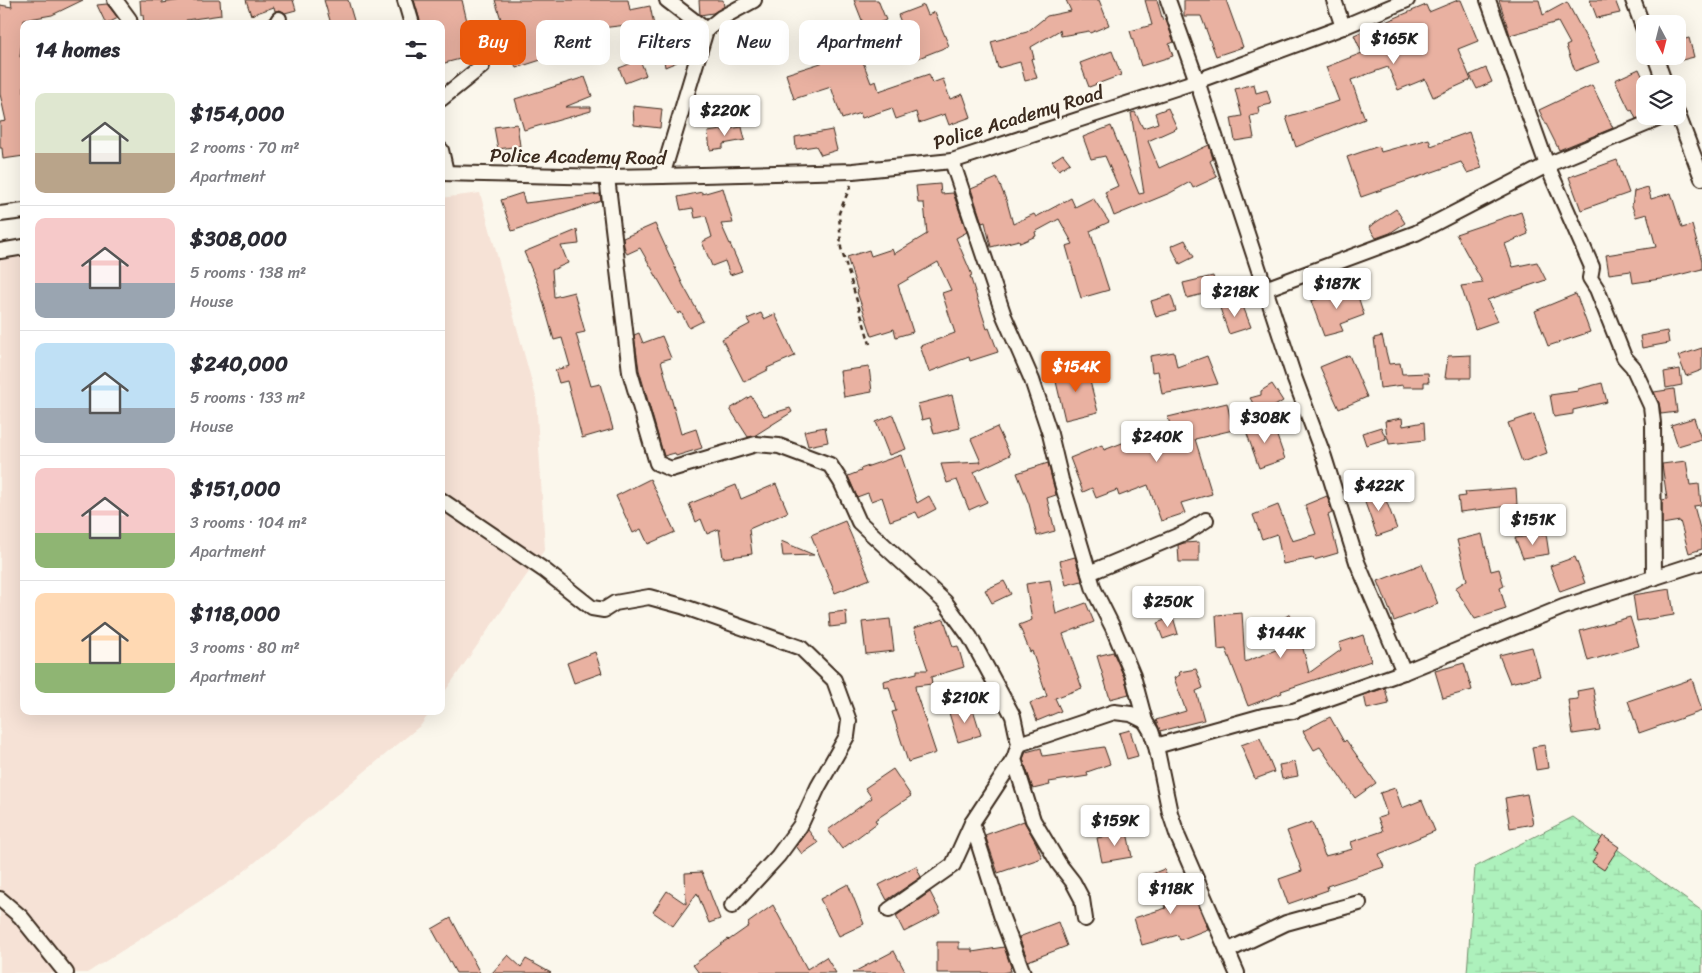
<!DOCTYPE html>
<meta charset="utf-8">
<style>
:root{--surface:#fff;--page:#f7f7f7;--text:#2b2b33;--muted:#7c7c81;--line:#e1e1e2;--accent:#ea580c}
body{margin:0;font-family:Sriracha,sans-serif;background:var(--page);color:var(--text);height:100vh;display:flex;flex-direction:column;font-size:19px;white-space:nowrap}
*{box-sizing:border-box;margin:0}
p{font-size:16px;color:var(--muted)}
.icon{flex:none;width:28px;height:28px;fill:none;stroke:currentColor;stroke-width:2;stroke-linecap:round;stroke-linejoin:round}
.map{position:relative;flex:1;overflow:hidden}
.drawer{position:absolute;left:20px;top:20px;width:425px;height:695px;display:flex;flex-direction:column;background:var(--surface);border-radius:10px;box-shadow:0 5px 20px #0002}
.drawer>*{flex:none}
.banner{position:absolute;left:460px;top:20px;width:475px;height:45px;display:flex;gap:10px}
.needle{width:32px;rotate:173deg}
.tools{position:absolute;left:1636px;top:15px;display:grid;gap:10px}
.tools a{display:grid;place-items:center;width:50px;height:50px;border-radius:10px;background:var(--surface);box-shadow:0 5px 20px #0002;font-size:25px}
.price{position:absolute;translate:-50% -42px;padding:0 11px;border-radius:5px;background:#fff;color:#222;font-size:16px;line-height:32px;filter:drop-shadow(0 1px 2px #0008)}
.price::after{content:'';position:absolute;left:50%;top:30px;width:15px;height:11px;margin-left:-8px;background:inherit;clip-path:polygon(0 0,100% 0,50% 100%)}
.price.selected{background:var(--accent);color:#fff}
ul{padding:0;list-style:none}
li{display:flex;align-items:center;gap:15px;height:125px;padding:0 15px}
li+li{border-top:1px solid var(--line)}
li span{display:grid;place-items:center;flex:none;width:140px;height:100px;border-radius:10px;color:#555}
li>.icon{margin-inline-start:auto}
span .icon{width:60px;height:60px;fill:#fffc;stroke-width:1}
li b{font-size:21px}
h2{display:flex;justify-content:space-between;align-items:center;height:60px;padding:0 15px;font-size:21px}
.chip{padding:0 18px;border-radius:10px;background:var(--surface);box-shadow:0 5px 20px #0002;font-size:18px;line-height:45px}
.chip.selected{background:var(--accent);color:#fff}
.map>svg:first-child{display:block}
.built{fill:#f6e2d6}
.wetland{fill:url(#wetland-marsh);stroke:#748e6d}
.building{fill:#e9b1a1;stroke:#3b2a1e}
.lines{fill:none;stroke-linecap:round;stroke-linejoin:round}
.minor-casing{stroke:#3b2a1e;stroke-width:18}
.path{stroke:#3b2a1e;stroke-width:2.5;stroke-dasharray:5 4;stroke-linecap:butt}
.minor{stroke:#fbf7ec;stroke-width:14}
.labels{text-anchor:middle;stroke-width:4.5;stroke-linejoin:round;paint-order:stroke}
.street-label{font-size:19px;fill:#3b2a1e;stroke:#fbf7ec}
</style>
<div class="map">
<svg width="1702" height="973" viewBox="0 0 1702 973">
<defs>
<pattern id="wetland-marsh" width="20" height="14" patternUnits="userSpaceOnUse" patternTransform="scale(1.25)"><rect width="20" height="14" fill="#adf1bc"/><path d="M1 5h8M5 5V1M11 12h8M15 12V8" fill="none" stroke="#96cfa1"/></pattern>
</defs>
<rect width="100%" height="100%" fill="#fbf7ec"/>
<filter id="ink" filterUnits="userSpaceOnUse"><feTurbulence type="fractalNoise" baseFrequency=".02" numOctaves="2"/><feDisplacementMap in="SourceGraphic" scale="10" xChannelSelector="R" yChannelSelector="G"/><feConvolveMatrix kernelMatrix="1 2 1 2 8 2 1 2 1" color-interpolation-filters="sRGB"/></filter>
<g filter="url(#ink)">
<g class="built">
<polygon points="480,193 536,397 545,549 441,697 441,198"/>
<polygon points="24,249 24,711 431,711 421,725 236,878 87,973 0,973 0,252"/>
</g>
<polygon class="wetland" points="1573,817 1702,911 1702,973 1467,973 1475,867"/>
<g class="building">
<polygon points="11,0 83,0 52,15 24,20 20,57 24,58 24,156 3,159 2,148 0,148 0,122 6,121 0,94 0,5 12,7"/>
<polygon points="140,0 162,0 162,3 182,0 220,0 221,15 186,20 187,24 144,24 143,15 141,15"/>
<polygon points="246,0 293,0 296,10 285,13 280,10 275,11 274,7 251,15"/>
<polygon points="324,0 348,0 355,24 331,24"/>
<polygon points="414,0 462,0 475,55 441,64 441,24 421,24"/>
<polygon points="495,0 628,0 630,10 650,6 656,35 638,40 635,24 593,29 595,35 545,54 547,58 516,68"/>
<polygon points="699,0 723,0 724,7 713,13 700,15"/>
<polygon points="854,0 878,0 886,20 865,28"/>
<polygon points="1066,0 1099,0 1109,25 1090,33 1089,31 1061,36 1060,30 1031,47 1034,58 1031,59 1037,78 1025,81 1020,62 998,68 991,42 1027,32 1047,16 1071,11"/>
<polygon points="1145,0 1157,0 1163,21 1166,20 1174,42 1169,44 1173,56 1141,66 1130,31 1152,25"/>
<polygon points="1184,0 1226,0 1243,47 1216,56 1201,16 1184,16"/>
<polygon points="1458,0 1461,0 1478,41 1458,49 1471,80 1433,97 1425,79 1398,90 1388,67 1351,80 1365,119 1296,147 1286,117 1339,101 1326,67 1362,53 1354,35 1426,5 1429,12"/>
<polygon points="1499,0 1539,0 1543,15 1567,2 1599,62 1575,71 1566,46 1570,44 1558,22 1510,35"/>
<polygon points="1590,0 1615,0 1620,13 1597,18"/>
<polygon points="107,4 118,18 106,24 97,5"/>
<polygon points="924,5 928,15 935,12 949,46 916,59 898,15"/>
<polygon points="862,34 867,51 860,54 871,83 876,81 879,91 929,74 932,83 943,79 950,99 963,94 971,117 949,125 945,114 919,123 916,112 896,119 892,108 862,118 860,113 842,119 831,87 794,99 786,74 824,62 820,50"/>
<polygon points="1689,38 1694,57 1678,61 1678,41"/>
<polygon points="1112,51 1121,75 1089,87 1080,63"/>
<polygon points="675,52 677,62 665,67 663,54"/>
<polygon points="640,60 646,75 625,83 619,68"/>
<polygon points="1486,68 1492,82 1477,89 1470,75"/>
<polygon points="1639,69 1645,82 1645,115 1636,119 1632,110 1630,111 1615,80"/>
<polygon points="585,77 592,96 565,107 591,107 591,111 524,130 515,99"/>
<polygon points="1254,84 1256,93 1267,90 1271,104 1258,107 1259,114 1250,116 1254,138 1235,141 1231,118 1242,116 1235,89"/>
<polygon points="1592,85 1613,128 1559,150 1539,110"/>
<polygon points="633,106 662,109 660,128 634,125"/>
<polygon points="1168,108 1177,128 1148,141 1159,168 1209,145 1213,159 1210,161 1217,177 1193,188 1190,182 1170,193 1114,216 1105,192 1118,186 1105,156 1091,159 1083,137 1111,126 1139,194 1144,193 1131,113 1135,112 1143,128 1158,123 1155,113"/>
<polygon points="517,124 520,146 498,149 494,127"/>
<polygon points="742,127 745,140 723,144 723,148 710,150 708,132"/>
<polygon points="832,130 837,150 821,155 816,146 796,149 795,137"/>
<polygon points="1469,132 1482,168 1467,173 1461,162 1361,197 1347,157 1379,146 1381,152 1429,139 1431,146"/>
<polygon points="1063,154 1070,163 1059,170 1052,161"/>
<polygon points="1617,160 1629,193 1581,210 1569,177"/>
<polygon points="997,178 1007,202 1013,224 1034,214 1036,217 1071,198 1075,207 1093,198 1109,222 1090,231 1109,290 1081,298 1066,246 1073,244 1059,219 1035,232 1036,236 1020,243 1019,240 991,247 985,222 982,223 971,189"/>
<polygon points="940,184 941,194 953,193 967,232 956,238 972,275 970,276 987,329 989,328 998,352 970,361 969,357 929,372 920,346 955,333 942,293 951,290 938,262 898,285 913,332 896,337 894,329 872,336 857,292 858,292 847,257 869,250 871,256 892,249 894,254 927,234 924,203 918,203 916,186"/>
<polygon points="1648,187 1651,199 1671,193 1682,228 1692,225 1702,261 1702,269 1667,278 1633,283 1631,271 1609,274 1606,255 1656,247 1647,214 1636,217 1632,206 1634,191"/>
<polygon points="723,188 733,223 721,224 742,271 730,275 725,261 712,266 702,242 712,237 706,216 695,218 693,208 681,210 678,197 702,192 702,194"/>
<polygon points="522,193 525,203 600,194 601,201 512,231 501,200"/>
<polygon points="1396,209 1405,223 1390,233 1376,238 1369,227"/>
<polygon points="1521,212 1528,234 1505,244 1513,267 1537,262 1546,280 1487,300 1498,321 1475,329 1461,286 1483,283 1456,234"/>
<polygon points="655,224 683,285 703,321 689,328 681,312 678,314 640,248 627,254 624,246 623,238"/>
<polygon points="577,230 579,244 561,246 568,263 552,270 554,297 574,292 585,332 576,334 591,386 600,384 613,429 582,438 567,381 559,383 555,370 570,366 562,338 554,340 539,287 524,252"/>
<polygon points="1185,240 1194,257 1180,264 1171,246"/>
<polygon points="1213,276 1216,291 1187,298 1183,283"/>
<polygon points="1355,287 1364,315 1340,324 1343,331 1324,336 1311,301"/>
<polygon points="1576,294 1590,332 1548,346 1535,311"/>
<polygon points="1171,295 1176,311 1156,317 1151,301"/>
<polygon points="1241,301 1251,327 1229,334 1220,308"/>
<polygon points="761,313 764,319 775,314 795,356 767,368 768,370 744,382 722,339 750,324 747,319"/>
<polygon points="1667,331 1669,343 1642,348 1640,336"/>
<polygon points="639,333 643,343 662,336 671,358 661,361 681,434 696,429 702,448 676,456 675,453 664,456 639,370 634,335"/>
<polygon points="1382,336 1389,364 1400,363 1402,374 1428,373 1429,382 1424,382 1424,387 1403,387 1403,385 1380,388 1374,338"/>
<polygon points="1702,348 1702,370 1686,376 1678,356"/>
<polygon points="1174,352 1177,367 1207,356 1218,384 1162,394 1158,371 1152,372 1150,356"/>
<polygon points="1349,355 1367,397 1339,409 1320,367"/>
<polygon points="1471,355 1471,378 1445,378 1448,356"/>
<polygon points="1086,366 1098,412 1065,420 1054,373"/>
<polygon points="869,367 872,392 844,397 840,371"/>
<polygon points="1680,369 1682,385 1666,388 1664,372"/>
<polygon points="1602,383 1607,402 1573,410 1573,414 1554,417 1550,395 1578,391 1578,389"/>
<polygon points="1272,384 1283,401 1260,415 1250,398 1261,395 1261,391"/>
<polygon points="1674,389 1677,412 1661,414 1659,403 1654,392"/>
<polygon points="952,395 960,428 934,434 930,418 922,420 918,404"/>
<polygon points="751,396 764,416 790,408 792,412 754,436 748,437 730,409"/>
<polygon points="1227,403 1233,430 1195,439 1212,494 1181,503 1185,513 1161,521 1148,485 1119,496 1117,490 1096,498 1092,488 1083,492 1070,458 1102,445 1104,450 1130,440 1134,449 1173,437 1168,417"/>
<polygon points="1534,414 1547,453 1522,462 1508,423"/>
<polygon points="893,415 906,449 889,455 876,422"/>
<polygon points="1402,418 1403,426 1424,422 1425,440 1389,444 1388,438 1387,438 1385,421"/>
<polygon points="1694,418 1701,439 1678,446 1671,425"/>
<polygon points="1271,419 1285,459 1259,468 1245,428"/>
<polygon points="825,427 828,442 808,446 804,431"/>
<polygon points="997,427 1010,455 974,472 987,502 969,510 957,480 947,483 941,464 981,462 971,439"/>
<polygon points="1381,427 1386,439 1366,445 1362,433"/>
<polygon points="901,455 917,503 929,496 936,509 919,518 916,512 890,521 882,497 871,501 868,493 857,497 848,476 861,471 860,469"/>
<polygon points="1686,461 1690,485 1699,484 1701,505 1694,506 1702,536 1702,549 1689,553 1680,521 1662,524 1662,500 1667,499 1662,464"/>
<polygon points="1048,463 1056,495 1047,498 1055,531 1037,536 1029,504 1017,473"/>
<polygon points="650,479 675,532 648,544 641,529 633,533 616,496"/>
<polygon points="776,484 788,512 749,529 752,554 723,558 719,529 707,534 701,519 696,522 689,504 736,485 741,499"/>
<polygon points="1381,487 1397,529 1377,536 1362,494"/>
<polygon points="1516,488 1517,505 1460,512 1458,497 1466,496 1465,492"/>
<polygon points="1327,496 1332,513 1328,515 1338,553 1314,560 1313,558 1283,564 1277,534 1262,539 1253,515 1278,505 1292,541 1316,534 1305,505"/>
<polygon points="845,521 870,579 835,593 811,535"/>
<polygon points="1482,534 1491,571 1499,569 1504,586 1500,588 1506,609 1475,619 1455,588 1467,580 1457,540"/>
<polygon points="1546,534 1549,554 1523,558 1515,538"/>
<polygon points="781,541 814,555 783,556"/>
<polygon points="1199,542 1199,562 1179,562 1178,545 1184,543"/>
<polygon points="1075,557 1082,581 1066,585 1060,561"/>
<polygon points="1575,557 1585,583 1560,592 1550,566"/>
<polygon points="1422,564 1438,604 1394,621 1378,581"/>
<polygon points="1050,580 1056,614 1086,603 1094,622 1063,634 1082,688 1055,698 1061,711 1037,721 1030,703 1047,696 1032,651 1030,652 1019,625 1032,620 1026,584"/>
<polygon points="1004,581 1011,594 992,603 985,590"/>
<polygon points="1670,589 1674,615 1637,621 1633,595"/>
<polygon points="846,611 847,625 830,627 829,613"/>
<polygon points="1242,613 1245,662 1286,646 1282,634 1276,623 1290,614 1298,628 1309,673 1341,650 1339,643 1363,635 1371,661 1281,691 1282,693 1248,706 1226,649 1218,650 1216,615"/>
<polygon points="1173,617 1178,634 1163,639 1157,623"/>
<polygon points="1630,617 1639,646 1588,661 1580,631"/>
<polygon points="890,619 894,651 866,654 862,622"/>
<polygon points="944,619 953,647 958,646 964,667 931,677 932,684 915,686 916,693 936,753 908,762 892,712 896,711 889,687 884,688 883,681 917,673 917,670 928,670 914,628"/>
<polygon points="1532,647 1540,676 1510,683 1499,655"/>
<polygon points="595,652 602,673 574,683 567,663"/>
<polygon points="1113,652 1125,679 1129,694 1110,699 1097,656"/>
<polygon points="1464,663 1472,690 1443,698 1435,671"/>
<polygon points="1196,669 1203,688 1196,691 1204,720 1160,731 1156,720 1186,711 1174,678 1180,675 1179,672"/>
<polygon points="1692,679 1702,711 1639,733 1628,701"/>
<polygon points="1385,688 1389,704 1367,709 1364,695"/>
<polygon points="1593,688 1600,730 1573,734 1568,700 1578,699 1577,691"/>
<polygon points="972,706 981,735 958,742 949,713"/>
<polygon points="1330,717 1344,742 1346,740 1376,783 1355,798 1320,747 1314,750 1303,731"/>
<polygon points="1130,730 1138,756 1127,759 1119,733"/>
<polygon points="1260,738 1274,772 1255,779 1241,745"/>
<polygon points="1545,745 1548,768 1536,770 1532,747"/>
<polygon points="1104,747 1110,764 1087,772 1088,776 1049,782 1050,785 1033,789 1023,759 1026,752 1041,748 1043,756"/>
<polygon points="1295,762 1298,776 1282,779 1279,765"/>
<polygon points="893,769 911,796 875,820 877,823 842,849 828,830 872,798 865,788"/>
<polygon points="1395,788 1402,808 1422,800 1435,831 1379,854 1384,867 1327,886 1328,890 1288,904 1279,879 1302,871 1287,831 1312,822 1325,856 1353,849 1351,842 1383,831 1378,818 1387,815 1380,793"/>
<polygon points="1527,794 1533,824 1510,828 1505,798"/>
<polygon points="1024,821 1036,843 1042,858 998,873 985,835"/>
<polygon points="808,830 818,843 802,854 796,846"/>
<polygon points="1127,832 1132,857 1102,862 1097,838"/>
<polygon points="1603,836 1619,847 1604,870 1592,862 1598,853 1594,851"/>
<polygon points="916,866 921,877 887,900 879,885"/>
<polygon points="1164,869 1176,898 1193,893 1208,929 1180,940 1178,935 1142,945 1134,918 1166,908 1152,874"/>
<polygon points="702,872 720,919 709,923 697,893 673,926 653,912 667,891 686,904 685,873"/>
<polygon points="848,884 864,924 839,936 820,899"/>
<polygon points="930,892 941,913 904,932 896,916"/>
<polygon points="773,905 807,969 826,957 836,973 699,973 693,965 728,939 729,940 749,926 748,923"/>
<polygon points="451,918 480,973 456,973 432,929"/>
<polygon points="1058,922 1067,946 1028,961 1019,937"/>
<polygon points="937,942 959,942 959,949 972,949 972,952 1004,947 1011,967 1010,968 1011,971 1002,973 937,973"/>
<polygon points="894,951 906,973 852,973"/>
<polygon points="508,955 521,967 526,959 551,973 492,973"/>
</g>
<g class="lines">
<g class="minor-casing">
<g id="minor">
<polyline points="115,0 129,19 130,24"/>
<polyline points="405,0 412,24"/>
<polyline points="667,0 706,30"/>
<polyline points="1168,0 1197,81 1294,377 1324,457 1357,562 1404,672"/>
<polyline points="1334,0 1343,27"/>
<polyline points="1488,0 1547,165 1592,267 1590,278 1597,289 1624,357 1633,367 1651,406 1653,423 1654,578"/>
<polyline points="1633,0 1645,32"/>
<polyline points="276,24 279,19"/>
<polyline points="1655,56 1665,84"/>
<polyline points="441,99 482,66"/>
<polyline points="1678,115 1702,178"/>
<polyline points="441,150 446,172"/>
<polyline points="952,161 1004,316 1032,380 1050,434 1061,480 1094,590 1113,628 1133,676 1145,721 1151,731 1156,746 1170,813 1178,837 1237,973"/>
<polyline points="441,173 607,177 662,176 853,171 952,161 1197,81 1343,27 1407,0"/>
<polyline points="662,176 706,30 721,18 754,0"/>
<polyline points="607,177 630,372 657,463 671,469 756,444 779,446 830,465 841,482 859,522 945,602 970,637 1013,716 1019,744 1014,759 972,823 953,865 889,910"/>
<polyline points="0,214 24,211"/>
<polyline points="0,251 24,247"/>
<polyline points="1265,289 1416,233 1547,165 1665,116"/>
<polyline points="441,500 544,570 592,608 604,610 615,603 649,597 682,606 801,648 834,680 849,721 847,736 818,787 800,826 778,856 732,906"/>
<polyline points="1089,573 1187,532 1206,520"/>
<polyline points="1019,744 1114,712 1131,714 1145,721"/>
<polyline points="1156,746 1263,716 1293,711 1404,672 1563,607 1702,562"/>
<polyline points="1014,759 1033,820 1059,864 1073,882 1082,899 1085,919"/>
<polyline points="972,823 1001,915 1023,973"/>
<polyline points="0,899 21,917 66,973"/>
<polyline points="1227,951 1286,923 1359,903"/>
</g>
</g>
<polyline class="path" points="851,185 839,213 841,248 870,344"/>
<use href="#minor" class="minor"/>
</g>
</g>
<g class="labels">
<g class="street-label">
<text transform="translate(1018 117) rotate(-17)" y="7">Police Academy Road</text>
<text transform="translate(578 156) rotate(1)" y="7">Police Academy Road</text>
</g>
</g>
</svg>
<div class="tools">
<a><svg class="needle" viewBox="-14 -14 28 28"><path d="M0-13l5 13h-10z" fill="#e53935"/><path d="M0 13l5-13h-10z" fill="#7c7c81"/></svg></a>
<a><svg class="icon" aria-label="layers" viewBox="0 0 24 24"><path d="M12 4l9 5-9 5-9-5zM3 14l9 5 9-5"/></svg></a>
</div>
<b class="price" style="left:1394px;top:65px">$165K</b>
<b class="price" style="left:725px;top:137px">$220K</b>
<b class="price" style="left:1337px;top:310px">$187K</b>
<b class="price" style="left:1235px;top:318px">$218K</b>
<b class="price selected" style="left:1076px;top:393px">$154K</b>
<b class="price" style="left:1265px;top:444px">$308K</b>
<b class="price" style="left:1157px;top:463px">$240K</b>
<b class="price" style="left:1379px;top:512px">$422K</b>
<b class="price" style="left:1533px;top:546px">$151K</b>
<b class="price" style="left:1168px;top:628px">$250K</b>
<b class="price" style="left:1281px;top:659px">$144K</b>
<b class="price" style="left:965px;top:724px">$210K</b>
<b class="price" style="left:1115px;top:847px">$159K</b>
<b class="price" style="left:1171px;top:915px">$118K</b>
<div class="banner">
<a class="chip selected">Buy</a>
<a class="chip">Rent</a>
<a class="chip">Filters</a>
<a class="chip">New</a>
<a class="chip">Apartment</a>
</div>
<section class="drawer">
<h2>14 homes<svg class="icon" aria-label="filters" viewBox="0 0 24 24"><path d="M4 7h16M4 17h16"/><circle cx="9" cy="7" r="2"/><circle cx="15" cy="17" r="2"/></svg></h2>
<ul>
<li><span style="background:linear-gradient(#dfe7d0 60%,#b9a48a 0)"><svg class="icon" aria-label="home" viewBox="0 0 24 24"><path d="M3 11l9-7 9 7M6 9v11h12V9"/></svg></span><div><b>$154,000</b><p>2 rooms · 70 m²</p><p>Apartment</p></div></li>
<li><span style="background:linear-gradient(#f6c9c9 65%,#9aa5b1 0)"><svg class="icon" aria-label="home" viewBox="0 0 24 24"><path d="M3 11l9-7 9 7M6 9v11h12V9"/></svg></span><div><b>$308,000</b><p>5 rooms · 138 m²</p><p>House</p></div></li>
<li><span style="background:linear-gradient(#bfe0f5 65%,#9aa5b1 0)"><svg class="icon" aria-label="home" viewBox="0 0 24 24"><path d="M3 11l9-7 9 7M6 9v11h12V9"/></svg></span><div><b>$240,000</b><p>5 rooms · 133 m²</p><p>House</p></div></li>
<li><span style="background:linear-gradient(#f6c9c9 65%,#8fb573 0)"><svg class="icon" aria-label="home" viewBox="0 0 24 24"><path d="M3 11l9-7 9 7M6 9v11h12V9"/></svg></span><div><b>$151,000</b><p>3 rooms · 104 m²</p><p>Apartment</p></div></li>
<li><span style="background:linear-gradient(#ffd9b3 70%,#8fb573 0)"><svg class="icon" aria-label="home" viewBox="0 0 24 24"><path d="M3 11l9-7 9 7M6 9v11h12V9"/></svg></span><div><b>$118,000</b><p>3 rooms · 80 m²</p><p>Apartment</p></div></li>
</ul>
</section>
</div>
